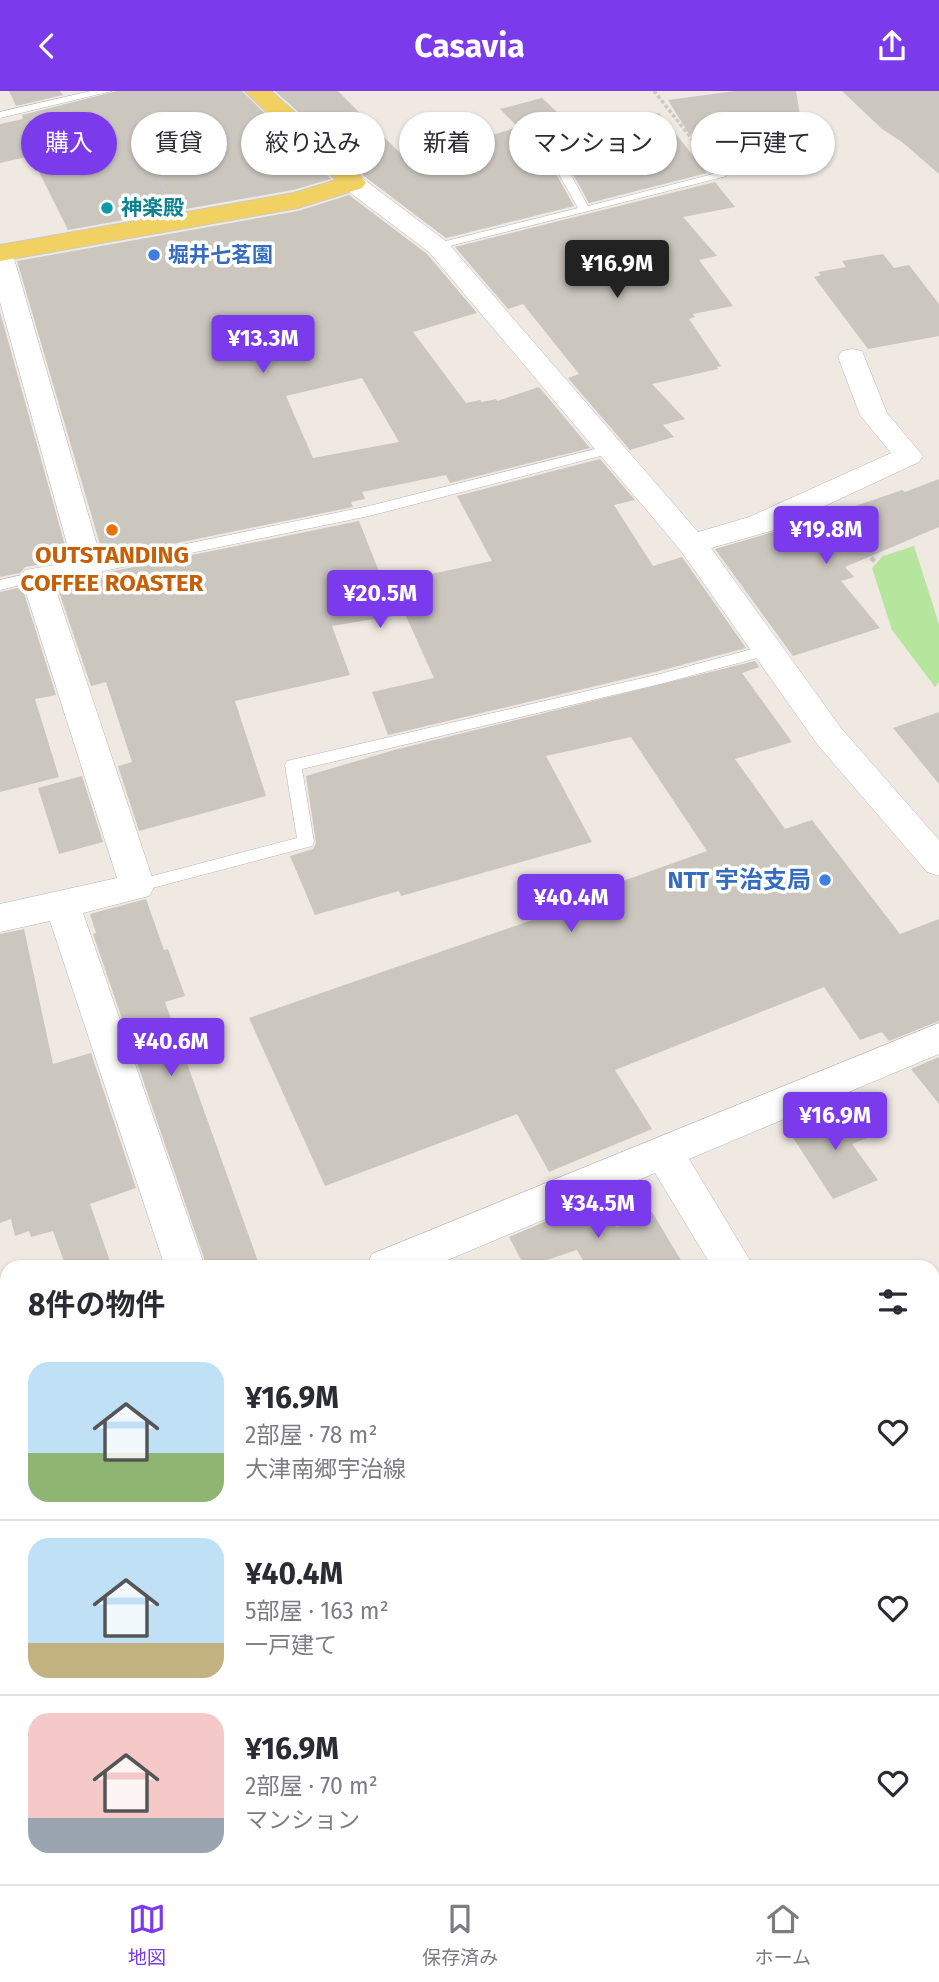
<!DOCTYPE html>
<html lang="ja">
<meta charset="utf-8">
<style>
:root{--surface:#fff;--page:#f7f7f7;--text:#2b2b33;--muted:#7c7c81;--line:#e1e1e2;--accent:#7c3aed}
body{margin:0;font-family:"Fira Sans","Noto Sans JP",sans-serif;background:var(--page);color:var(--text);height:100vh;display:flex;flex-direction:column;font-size:26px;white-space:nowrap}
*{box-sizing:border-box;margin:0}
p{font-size:23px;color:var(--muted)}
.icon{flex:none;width:38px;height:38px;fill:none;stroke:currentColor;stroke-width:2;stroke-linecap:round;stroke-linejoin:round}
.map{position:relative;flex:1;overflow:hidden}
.details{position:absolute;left:0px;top:1169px;width:940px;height:625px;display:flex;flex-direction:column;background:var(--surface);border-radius:21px 21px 0 0;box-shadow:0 2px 5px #0004}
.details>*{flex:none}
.guide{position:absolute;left:21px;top:21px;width:898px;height:63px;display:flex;gap:14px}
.price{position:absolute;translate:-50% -60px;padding:0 16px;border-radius:7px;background:var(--accent);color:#fff;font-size:23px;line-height:46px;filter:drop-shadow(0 2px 4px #0008)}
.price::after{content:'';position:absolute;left:50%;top:42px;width:21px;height:16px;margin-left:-10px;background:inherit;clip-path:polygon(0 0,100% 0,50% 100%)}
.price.on{background:#222;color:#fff}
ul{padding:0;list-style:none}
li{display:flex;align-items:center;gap:21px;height:175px;padding:0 28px}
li+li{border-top:2px solid var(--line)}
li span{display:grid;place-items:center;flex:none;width:196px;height:140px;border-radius:21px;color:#555}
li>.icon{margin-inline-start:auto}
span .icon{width:84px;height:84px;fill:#fffc;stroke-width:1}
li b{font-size:30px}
h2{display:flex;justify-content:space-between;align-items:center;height:84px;padding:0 28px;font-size:30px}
.pill{padding:0 24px;border-radius:32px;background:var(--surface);box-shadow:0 2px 5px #0004;font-size:24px;line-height:63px}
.pill.on{background:var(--accent);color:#fff}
header{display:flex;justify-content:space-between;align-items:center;height:91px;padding:0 28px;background:var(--accent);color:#fff;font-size:32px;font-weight:700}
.tabs{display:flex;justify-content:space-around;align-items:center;height:98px;border-top:2px solid var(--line);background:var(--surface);font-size:19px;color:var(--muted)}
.tabs a{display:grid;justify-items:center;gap:4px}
.tabs .on{color:var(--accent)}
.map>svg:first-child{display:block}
.green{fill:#b6e59e}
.building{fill:#cbc7bf;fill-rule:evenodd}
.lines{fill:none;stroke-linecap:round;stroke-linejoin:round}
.service-casing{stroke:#b4b7c1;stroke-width:1}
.minor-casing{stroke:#b4b7c1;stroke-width:1}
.primary-casing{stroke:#c9c9c9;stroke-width:2}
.path-far1{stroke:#c9c9c9;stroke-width:3.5;stroke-dasharray:3.5 2.5;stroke-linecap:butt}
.path{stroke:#c9c9c9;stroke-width:4.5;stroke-dasharray:5 3.5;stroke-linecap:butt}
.service{fill:#fff;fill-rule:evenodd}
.minor{fill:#fff;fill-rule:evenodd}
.primary{fill:#f2d163;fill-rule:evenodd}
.culture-dot{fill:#0f9aa8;stroke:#fff;stroke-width:2.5}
.shop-dot{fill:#3f7fe0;stroke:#fff;stroke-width:2.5}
.food-dot{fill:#e8710a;stroke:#fff;stroke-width:2.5}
.labels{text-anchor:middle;stroke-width:7;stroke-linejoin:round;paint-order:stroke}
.far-culture-label{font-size:21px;font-weight:bold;fill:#0d838f;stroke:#fff;text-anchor:start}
.far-shop-label{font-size:21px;font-weight:bold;fill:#366cbe;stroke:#fff;text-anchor:start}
.food-label{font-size:24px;font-weight:bold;fill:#c56008;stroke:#fff}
.shop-label{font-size:24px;font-weight:bold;fill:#366cbe;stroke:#fff;text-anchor:end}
</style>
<header><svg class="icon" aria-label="back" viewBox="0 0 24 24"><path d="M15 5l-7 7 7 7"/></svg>Casavia<svg class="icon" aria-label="share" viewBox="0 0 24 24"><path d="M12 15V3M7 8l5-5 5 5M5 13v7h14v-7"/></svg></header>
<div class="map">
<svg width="939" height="1793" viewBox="0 0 939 1793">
<rect width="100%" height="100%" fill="#efe9e1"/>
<polygon class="green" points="914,455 939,533 939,591 935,596 892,539 872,477 883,465"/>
<g class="building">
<polygon points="9,0 60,0 63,4 16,15"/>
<polygon points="117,0 242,0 331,88 293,99 68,139 31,65 0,72 0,33 23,28 22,24"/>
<polygon points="275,0 338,0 408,70 518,36 500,18 542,7 573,36 659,22 707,82 589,112 558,56 549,52 542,58 574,115 446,147 364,85 335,54"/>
<polygon points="735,0 796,0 800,24 689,43 668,9"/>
<polygon points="842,0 939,0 939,83 902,51 882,38"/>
<polygon points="715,91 735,116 683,126 717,165 699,169 733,215 693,223 695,226 689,228 721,275 717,276 718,278 652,293 685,328 663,334 674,346 630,359 568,287 579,283 523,213 508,218 455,156"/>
<path d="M349 104 427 163 477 222 413 241 466 312 480 309 482 311 496 308 497 310 539 296 590 357 450 392 446 384 362 401 365 408 351 411 353 416 104 467 17 170 298 120ZM362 287 399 351 313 367 286 305Z"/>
<polygon points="883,163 894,177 909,174 939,213 939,245 868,258 814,186 821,184 818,181 846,176 842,170"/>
<polygon points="0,221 69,469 25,476 20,482 0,486"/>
<polygon points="600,368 635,409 614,414 653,475 682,466 746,557 659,580 388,644 372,601 434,587 405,523 332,535 350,584 235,610 266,705 139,740 118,675 132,671 106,591 91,595 57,495 100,488 104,482 359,430 384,493 492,470 457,405"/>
<polygon points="939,388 939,436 845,476 854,486 841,490 880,537 793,565 715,458 808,431 836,419 838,421 902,399 905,401"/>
<polygon points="22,496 56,604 35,608 59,686 0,701 0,501"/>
<polygon points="755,570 759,576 742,582 792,651 735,668 785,738 812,729 900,843 939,828 939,930 889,950 882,941 860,949 824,896 615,979 652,1038 549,1081 517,1023 325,1095 249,927 622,798 620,791 707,760 631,646 546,665 592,751 401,805 399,800 315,824 290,765 313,758 316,752 306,685 394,659"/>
<polygon points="939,621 939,693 893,637"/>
<polygon points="82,685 103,751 59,763 38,697"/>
<polygon points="146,808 164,859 168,858 185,905 165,911 260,1176 207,1176 93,843 96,842 90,823"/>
<polygon points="24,838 53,973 91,962 136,1097 90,1113 112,1176 66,1176 53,1140 31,1146 29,1140 15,1145 11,1128 0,1132 0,843"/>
<polygon points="939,966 939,1013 911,978"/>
<polygon points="845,1016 867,1047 852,1053 878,1089 833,1108 788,1039"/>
<polygon points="599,1108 617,1136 652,1121 685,1176 587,1176 577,1159 525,1176 509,1146"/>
</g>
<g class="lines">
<g class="service-casing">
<g id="service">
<polygon points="91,0 112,0 0,27 0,21"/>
<polygon points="550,54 556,57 588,115 721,81 727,85 434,159 434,153 578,117 544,57"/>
<polygon points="611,354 618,358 616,361 369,425 89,483 82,478 89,473 369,415"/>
<polygon points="36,481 43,486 41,489 0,499 0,489"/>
<polygon points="767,554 772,555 775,559 772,563 660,593 302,678 314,751 312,755 137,801 131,800 129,795 131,790 137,789 297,747 285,674 287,670 660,583"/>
</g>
</g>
<g class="minor-casing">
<g id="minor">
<polygon points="353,85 362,87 447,151 698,441 749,426 891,362 860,324 838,266 842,260 852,258 862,260 887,322 923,365 919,371 771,440 711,457 841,637 939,749 939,785 927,781 817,653 681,460 429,161 344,97 341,92 344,87"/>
<polygon points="0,156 9,159 13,164 104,478 100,485 54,493 155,795 149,805 83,822 205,1176 165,1176 50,830 0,841 0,813 117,787 21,486 25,479 72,471 0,211"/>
<polygon points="939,932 939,963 689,1068 754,1176 712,1176 655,1082 431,1176 366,1176 372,1163"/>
<polygon points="7,1335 7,1378 0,1381 0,1338"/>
<polygon points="848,1787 902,1787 904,1793 850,1793"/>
</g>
</g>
<g class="primary-casing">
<polygon id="primary" points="245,0 271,0 333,56 362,87 366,92 362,97 298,117 0,170 0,154 294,102 336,89"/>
</g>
<g class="path-far1">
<polyline points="654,0 703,62"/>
<polyline points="129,49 142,50 152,66"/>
<polyline points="217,52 232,78"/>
<polyline points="166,101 148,67 256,45"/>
<polyline points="834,438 853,453"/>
</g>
<polyline class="path" points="851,451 877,472"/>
<use href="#service" class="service"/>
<use href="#minor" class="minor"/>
<use href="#primary" class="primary"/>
</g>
<circle class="culture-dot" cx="107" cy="117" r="7"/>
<g class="shop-dot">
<circle cx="154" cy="164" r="7"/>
<circle cx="825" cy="789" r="7"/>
</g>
<circle class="food-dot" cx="112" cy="439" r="7"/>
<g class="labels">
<g class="far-culture-label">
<text x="121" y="124">神楽殿</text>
</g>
<g class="far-shop-label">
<text x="168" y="171">堀井七茗園</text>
</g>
<g class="food-label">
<text x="112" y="472">OUTSTANDING<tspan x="112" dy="28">COFFEE ROASTER</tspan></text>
</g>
<g class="shop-label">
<text x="811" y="797">NTT 宇治支局</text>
</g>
</g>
</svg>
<b class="price on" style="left:617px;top:209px">¥16.9M</b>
<b class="price" style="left:263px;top:284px">¥13.3M</b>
<b class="price" style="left:826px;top:475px">¥19.8M</b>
<b class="price" style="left:380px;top:539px">¥20.5M</b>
<b class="price" style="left:571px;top:843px">¥40.4M</b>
<b class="price" style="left:171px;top:987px">¥40.6M</b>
<b class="price" style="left:835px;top:1061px">¥16.9M</b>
<b class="price" style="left:598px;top:1149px">¥34.5M</b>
<div class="guide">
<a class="pill on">購入</a>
<a class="pill">賃貸</a>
<a class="pill">絞り込み</a>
<a class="pill">新着</a>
<a class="pill">マンション</a>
<a class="pill">一戸建て</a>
</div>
<section class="details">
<h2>8件の物件<svg class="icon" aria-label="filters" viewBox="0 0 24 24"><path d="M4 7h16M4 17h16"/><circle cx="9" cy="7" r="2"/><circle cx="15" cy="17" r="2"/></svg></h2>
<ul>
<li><span style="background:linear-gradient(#bfe0f5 65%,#8fb573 0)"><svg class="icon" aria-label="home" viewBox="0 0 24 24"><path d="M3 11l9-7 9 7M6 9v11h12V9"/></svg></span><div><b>¥16.9M</b><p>2部屋 · 78 m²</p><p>大津南郷宇治線</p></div><svg class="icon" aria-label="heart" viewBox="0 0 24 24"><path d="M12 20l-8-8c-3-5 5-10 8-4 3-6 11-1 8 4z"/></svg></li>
<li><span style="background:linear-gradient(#bfe0f5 75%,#c2b280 0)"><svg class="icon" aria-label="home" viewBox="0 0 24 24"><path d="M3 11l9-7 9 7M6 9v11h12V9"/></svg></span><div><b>¥40.4M</b><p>5部屋 · 163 m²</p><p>一戸建て</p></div><svg class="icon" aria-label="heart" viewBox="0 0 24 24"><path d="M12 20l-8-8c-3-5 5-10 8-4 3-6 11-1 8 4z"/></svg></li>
<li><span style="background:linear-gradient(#f6c9c9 75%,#9aa5b1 0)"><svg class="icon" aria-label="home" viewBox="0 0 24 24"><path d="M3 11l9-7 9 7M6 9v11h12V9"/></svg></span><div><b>¥16.9M</b><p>2部屋 · 70 m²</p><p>マンション</p></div><svg class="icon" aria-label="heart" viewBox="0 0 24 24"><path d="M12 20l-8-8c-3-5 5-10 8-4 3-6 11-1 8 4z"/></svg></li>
</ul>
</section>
</div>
<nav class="tabs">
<a class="on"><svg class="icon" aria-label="map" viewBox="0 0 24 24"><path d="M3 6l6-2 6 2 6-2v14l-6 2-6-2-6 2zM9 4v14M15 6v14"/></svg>地図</a>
<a><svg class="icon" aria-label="saved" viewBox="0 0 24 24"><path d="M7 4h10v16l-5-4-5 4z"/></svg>保存済み</a>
<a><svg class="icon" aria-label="home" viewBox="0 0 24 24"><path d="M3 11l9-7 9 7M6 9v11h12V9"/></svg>ホーム</a>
</nav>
